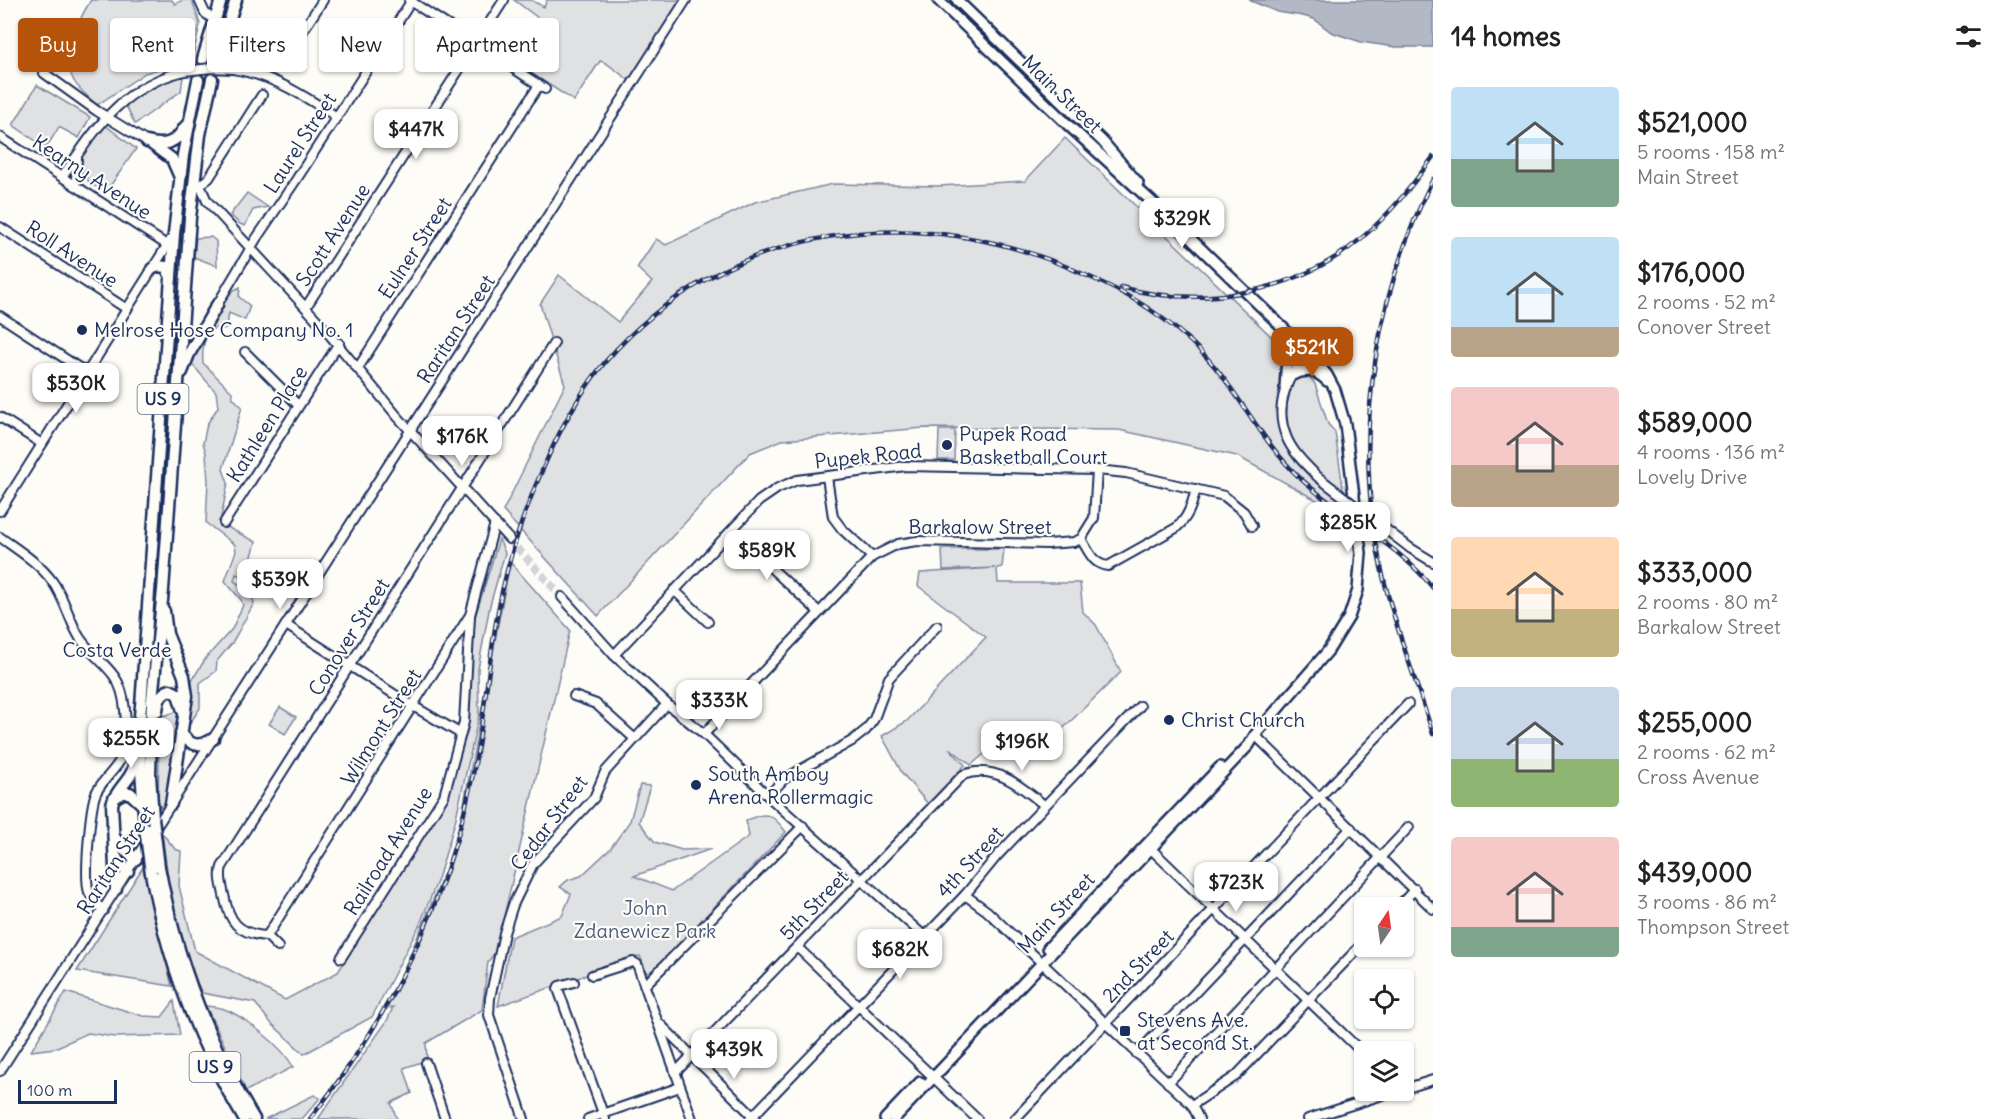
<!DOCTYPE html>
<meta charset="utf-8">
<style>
:root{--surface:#fff;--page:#f6f6f6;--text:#222;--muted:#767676;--accent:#b45309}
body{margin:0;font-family:Delius,sans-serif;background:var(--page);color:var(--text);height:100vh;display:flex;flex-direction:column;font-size:22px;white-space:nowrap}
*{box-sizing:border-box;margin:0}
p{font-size:20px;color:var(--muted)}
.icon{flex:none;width:33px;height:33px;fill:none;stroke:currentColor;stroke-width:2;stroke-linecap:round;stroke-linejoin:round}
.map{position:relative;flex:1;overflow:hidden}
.sheet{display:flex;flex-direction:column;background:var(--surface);width:570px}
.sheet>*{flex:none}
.hud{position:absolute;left:18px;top:18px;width:570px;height:54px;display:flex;gap:12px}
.needle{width:39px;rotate:13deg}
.tools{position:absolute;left:1354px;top:897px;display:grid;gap:12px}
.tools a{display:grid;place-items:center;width:60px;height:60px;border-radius:6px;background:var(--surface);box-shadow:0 2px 4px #0004;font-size:30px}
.scale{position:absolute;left:18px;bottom:15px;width:99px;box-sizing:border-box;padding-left:6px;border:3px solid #1b2f5e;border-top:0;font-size:16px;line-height:21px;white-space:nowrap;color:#1b2f5e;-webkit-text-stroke:4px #fdfcf7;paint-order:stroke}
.price{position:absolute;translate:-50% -51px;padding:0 14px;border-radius:12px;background:#fff;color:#222;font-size:20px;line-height:39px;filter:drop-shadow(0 2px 3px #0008)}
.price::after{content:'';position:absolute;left:50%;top:36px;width:18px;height:14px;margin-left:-9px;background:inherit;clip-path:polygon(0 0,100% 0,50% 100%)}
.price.current{background:var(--accent);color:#fff}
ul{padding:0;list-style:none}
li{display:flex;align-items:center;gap:18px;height:150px;padding:0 18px}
li span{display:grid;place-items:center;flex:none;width:168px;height:120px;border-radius:6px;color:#555}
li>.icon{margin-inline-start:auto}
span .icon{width:72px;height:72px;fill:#fffc;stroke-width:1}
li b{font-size:26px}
h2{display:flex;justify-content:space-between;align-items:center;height:72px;padding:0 18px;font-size:26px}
.pill{padding:0 21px;border-radius:6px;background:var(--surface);box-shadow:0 2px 4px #0004;font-size:21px;line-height:54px}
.pill.current{background:var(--accent);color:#fff}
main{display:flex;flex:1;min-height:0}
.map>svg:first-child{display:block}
.green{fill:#e0e1e3;stroke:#7e88a0;stroke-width:1.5}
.water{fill:#b3b8c5;stroke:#76819c;stroke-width:1.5}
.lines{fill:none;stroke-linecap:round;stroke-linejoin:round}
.minor-tunnel{stroke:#d0d3d8;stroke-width:8;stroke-dasharray:8 4;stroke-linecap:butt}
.minor-casing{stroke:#1b2f5e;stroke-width:12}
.major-casing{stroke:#1b2f5e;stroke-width:14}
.highway-casing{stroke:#1b2f5e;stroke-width:15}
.minor{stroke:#fdfcf7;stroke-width:8}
.major{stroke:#fdfcf7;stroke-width:9}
.highway{stroke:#fdfcf7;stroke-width:10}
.rail-casing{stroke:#1b2f5e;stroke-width:4.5}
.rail{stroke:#fdfcf7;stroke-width:2;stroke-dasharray:7;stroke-linecap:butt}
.minor-bridge-casing{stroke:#1b2f5e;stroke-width:12;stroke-linecap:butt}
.highway-bridge-casing{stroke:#1b2f5e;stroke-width:15;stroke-linecap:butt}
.minor-bridge{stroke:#fdfcf7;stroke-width:8}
.highway-bridge{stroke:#fdfcf7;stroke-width:10}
.poi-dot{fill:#1b2f5e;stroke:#fdfcf7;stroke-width:2}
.labels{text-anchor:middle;stroke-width:4.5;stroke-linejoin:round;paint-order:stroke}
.shield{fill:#fdfcf7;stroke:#5f6c8c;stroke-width:1.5}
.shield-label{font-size:18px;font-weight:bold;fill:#1b2f5e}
.street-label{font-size:20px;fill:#1b2f5e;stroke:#fdfcf7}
.poi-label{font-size:20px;fill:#1b2f5e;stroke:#fdfcf7;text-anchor:start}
.park-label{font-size:20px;fill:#4c5c7f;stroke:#fdfcf7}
</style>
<main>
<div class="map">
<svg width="1433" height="1119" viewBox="0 0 1433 1119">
<rect width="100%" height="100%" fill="#fdfcf7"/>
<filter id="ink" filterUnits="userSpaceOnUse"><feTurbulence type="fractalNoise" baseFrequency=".0167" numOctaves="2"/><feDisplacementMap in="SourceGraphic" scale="12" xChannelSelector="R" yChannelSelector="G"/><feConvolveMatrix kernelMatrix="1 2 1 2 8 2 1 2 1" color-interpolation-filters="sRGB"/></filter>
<g filter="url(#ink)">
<g class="green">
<path d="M91 0H172L175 4 183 0H192L200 24 192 60 145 73 97 105C90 98 79 90 74 81 61 59 78 20 91 0Z"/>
<polygon points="514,0 531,0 544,7 547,0 686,0 634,84 606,63 600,61 574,101 491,47 497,31 523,48 538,18"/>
<polygon points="183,77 181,91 135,124 126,106 155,78"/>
<polygon points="37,85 90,117 79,138 59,127 46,148 13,125"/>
<polygon points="105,125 136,149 108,189 90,185 80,160 88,139"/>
<polygon points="1065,138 1302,366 1315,384 1328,424 1335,432 1347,517 1237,456 1119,430 924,428 782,440 750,453 598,616 503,511 565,385 540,304 559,275 618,322 652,282 637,268 656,239 666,245 755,202 833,184 939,186 1025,181"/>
<polygon points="247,193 268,207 253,210 245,226 240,224 230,215"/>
<polygon points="211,237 216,241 217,266 194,257 196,238"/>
<path d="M240 287 239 297 250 306 245 320 229 313 226 329C222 329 219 328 216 328 203 331 202 353 203 363L232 392 233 398 242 407 223 469 228 483 221 517 223 525 256 542 246 578 236 574 234 581 251 592 254 603 232 643 217 661 216 671 200 683V708L187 728 192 680 206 658 232 629 243 605 241 600 225 581 236 551 235 545 206 523 208 481 206 453 203 443 207 424 218 407 216 392 191 363 199 342 232 291Z"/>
<polygon points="939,430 955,430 954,460 938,460"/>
<polygon points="499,539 505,553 490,605 478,669 479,715 455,822 438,879 420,924 372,1017 304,1054 271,1023 255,1003 202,993 185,958 170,893 162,833 175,849 181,851 179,886 195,951 285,1000 338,972 445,801 468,728 473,624"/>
<polygon points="942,549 1004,549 1002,567 997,568 998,583 1080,583 1083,612 1096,625 1121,672 1037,754 1014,729 971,765 951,749 950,749 965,765 928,804 902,773 882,736 907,721 986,637 918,586 920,573 995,568 943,570"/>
<polygon points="510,562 570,630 496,951 488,962 482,1010 426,1043 427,1060 404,1068 412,1093 391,1103 397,1119 318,1119 387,1021 393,1007 387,1009 456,845"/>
<polygon points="280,707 296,717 285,734 269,724"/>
<polygon points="178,711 169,796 161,808 158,800 160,717"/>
<path d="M640 785 650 786 639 822 655 842 682 850 711 849 634 876 672 891 749 836 746 821C766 810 773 814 786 832L651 973H647L640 956 498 1006 511 937 562 916 571 894 560 887 568 880 581 876 610 849 630 821Z"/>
<polygon points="143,867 172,986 77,971"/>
<polygon points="66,992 143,1016 162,1017 174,1001 180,1035 115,1037 88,1033 55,1048 31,1051"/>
<path d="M206 1006C212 1007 219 1007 224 1009 244 1016 284 1048 293 1067L246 1091Z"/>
<polygon points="314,1095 320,1098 302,1119 265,1119"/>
</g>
<polygon class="water" points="1249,0 1433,0 1433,47 1395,47 1361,42 1331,32 1314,19 1303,16 1277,12"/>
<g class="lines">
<polyline class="minor-tunnel" points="509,539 562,597"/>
<g class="minor-casing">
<g id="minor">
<polyline points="199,0 205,13 214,20"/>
<polyline points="409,0 545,89"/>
<polyline points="287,55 323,0"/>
<path d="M233 69C273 75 304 96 337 117"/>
<polyline points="44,73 97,111 147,142"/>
<polyline points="262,95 209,178 200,185 207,201 318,321 397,416 509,539"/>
<polyline points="0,137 167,245"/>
<path d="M62 177C97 127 121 87 184 71"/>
<polyline points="74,185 76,180 77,157"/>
<polyline points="0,227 127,309"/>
<polyline points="217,305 256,239 296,180 412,0"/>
<polyline points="306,307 504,0"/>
<polyline points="0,316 87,373"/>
<polyline points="245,352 298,405"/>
<path d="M1309 353C1287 374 1274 406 1286 436 1292 452 1306 465 1318 477"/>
<polyline points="358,368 539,85"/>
<polyline points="0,417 42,444"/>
<polyline points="827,477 833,517 842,529 872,557"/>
<polyline points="0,511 173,236"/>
<polyline points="224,523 339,343"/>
<polyline points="732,532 819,612"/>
<path d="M0 537C18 550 39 563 52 581 65 598 69 621 80 638 90 653 104 662 114 676 127 693 127 726 124 747 122 767 105 775 96 793 90 806 84 879 89 892 92 899 98 905 103 911"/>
<path d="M1081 539C1089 551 1092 564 1108 566L1176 528C1189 517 1192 504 1196 489"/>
<polyline points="1410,548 1433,562"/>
<polyline points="674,590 708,622"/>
<polyline points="562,597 614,655 667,704 704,734 768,796 924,936"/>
<polyline points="286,625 408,703 461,734"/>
<polyline points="614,655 759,501 778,488 797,480 906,466 1097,470 1126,473 1224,496 1244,512 1252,526"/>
<polyline points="574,696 596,704 635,739"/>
<polyline points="704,734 872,557 898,544 917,541 1047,544 1074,542 1081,539 1094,518 1097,470"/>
<polyline points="1255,735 1433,909"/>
<polyline points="768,796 784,779 852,741 866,730 874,719 889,678 937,626"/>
<polyline points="155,829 686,0"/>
<polyline points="1148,846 1365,1055"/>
<polyline points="965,895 987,911 1192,1105 1199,1119"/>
<polyline points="1397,908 1415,889"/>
<path d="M267 936C238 934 229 922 224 895 222 885 219 876 222 867L554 343"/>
<polyline points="267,936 470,615 495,523"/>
<polyline points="267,936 278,947"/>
<polyline points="797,947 977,1119"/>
<polyline points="341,958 444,796 464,722 470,617"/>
<polyline points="592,975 633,962 637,964 692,1119"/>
<polyline points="574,982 559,986 558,989 605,1119"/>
<polyline points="645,985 803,826"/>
<polyline points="657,1021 755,1118"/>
<polyline points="1137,1054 1351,828"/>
<polyline points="426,1063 445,1119"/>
<polyline points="0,1071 148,839"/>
<path d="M675 1073 963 775C994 763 1021 786 1044 805"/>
<polyline points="1168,1083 1409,827"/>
<polyline points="1404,1089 1433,1080"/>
<polyline points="1192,1105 1236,1076 1365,941"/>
<polyline points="524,1119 489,1015 490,998 504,933 513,905 533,864 594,798 605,772 667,704"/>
<polyline points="588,1119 680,1087"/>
<polyline points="750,1119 965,895 997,856 1140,706"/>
<polyline points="1015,1119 1408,704"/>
<polyline points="1308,1119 1398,1090"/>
</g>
</g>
<g class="major-casing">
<g id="major">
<polyline points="957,0 1103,142 1138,183"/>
<polyline points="1284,329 1287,357 1285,388"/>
<path d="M1290 376C1305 369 1315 369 1327 381"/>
<polyline points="1048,948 1220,767"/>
<polyline points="885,1119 920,1082"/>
<polyline points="894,1119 1249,745 1255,735 1328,651 1349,617 1358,590 1361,553 1345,424 1335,390 1327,375 1309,353 1163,212 1067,124 938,0"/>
</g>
</g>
<g class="highway-casing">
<g id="highway">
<polyline points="217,58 236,0"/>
<polyline points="203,59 221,0"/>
<path d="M147 142C165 147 176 143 185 127"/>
<polyline points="153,145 172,159 179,175"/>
<polyline points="152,269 157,266 166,267 171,277"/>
<polyline points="182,372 189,354 217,305"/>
<polyline points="164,611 167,634 184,676 187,696 171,804"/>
<path d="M157 711C158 701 160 693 170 690L178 694 183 711"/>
<path d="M181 733C191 746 198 748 213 739"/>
<polyline points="140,755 145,828"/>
<polyline points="114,798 123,793 130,793 143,805"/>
<polyline points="153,818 150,775 152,700 163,590 190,218 200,135 212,79"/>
<polyline points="115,838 123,849 136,859"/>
<polyline points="116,857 120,866 128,871"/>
<path d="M159 867C176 957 206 1040 254 1119"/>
<path d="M151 873C167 960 198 1043 244 1119"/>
<path d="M116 889 112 804C116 791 126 784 132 772 138 758 139 722 141 706L174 234 183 155 198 80"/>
</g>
</g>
<use href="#minor" class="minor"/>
<use href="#major" class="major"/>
<use href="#highway" class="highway"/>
<g class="rail-casing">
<g id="rail">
<path d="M1433 179C1378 290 1355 419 1376 542 1387 607 1413 671 1433 734"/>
<path d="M1121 287C1197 308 1285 295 1349 248 1383 223 1408 191 1433 157"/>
<path d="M310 1119C390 1018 447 901 473 774 484 721 488 665 498 611 508 558 526 504 549 455 564 422 582 389 606 361 726 222 921 198 1083 274 1108 285 1133 297 1155 313 1181 331 1203 351 1222 376 1248 410 1268 448 1299 477 1341 517 1397 543 1433 588"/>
</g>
</g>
<use href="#rail" class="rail"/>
<g class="minor-bridge-casing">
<g id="minor-bridge">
<polyline points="184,71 211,68 233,69"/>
<polyline points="1318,477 1410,548"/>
</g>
</g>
<g class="highway-bridge-casing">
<g id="highway-bridge">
<polyline points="153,818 159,867"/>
<polyline points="145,828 151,873"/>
</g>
</g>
<use href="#minor-bridge" class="minor-bridge"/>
<use href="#highway-bridge" class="highway-bridge"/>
</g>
</g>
<g class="poi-dot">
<circle cx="82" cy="330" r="6"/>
<circle cx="947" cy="445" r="6"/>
<circle cx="117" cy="629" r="6"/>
<circle cx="1169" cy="720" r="6"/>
<circle cx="696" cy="785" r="6"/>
<rect x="1119" y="1025" width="12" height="12" rx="3"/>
</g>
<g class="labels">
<g class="shield">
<rect x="137.5" y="384" width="51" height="30" rx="4.5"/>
<rect x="189.5" y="1052" width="51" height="30" rx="4.5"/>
</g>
<g class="shield-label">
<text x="163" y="405">US 9</text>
<text x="215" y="1073">US 9</text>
</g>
<g class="street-label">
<text transform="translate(1062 94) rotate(44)" y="7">Main Street</text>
<text transform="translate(300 143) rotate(-57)" y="7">Laurel Street</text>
<text transform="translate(92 177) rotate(33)" y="7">Kearny Avenue</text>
<text transform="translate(333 235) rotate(-57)" y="7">Scott Avenue</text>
<text transform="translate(415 248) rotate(-57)" y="7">Eulner Street</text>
<text transform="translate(72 254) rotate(33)" y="7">Roll Avenue</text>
<text transform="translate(456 329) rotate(-57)" y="7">Raritan Street</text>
<text transform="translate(267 424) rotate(-58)" y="7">Kathleen Place</text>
<text transform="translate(868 456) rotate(-6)" y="7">Pupek Road</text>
<text x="980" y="534">Barkalow Street</text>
<text transform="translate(349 637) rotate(-58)" y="7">Conover Street</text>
<text transform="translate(381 727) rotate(-58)" y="7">Wilmont Street</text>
<text transform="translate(549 823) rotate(-53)" y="7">Cedar Street</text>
<text transform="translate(388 851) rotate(-58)" y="7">Railroad Avenue</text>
<text transform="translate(116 860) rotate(-57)" y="7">Raritan Street</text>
<text transform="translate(970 862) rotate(-48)" y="7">4th Street</text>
<text transform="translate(814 905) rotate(-46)" y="7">5th Street</text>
<text transform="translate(1056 913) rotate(-47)" y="7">Main Street</text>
<text transform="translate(1138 966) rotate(-46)" y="7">2nd Street</text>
</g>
<g class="poi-label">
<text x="94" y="337">Melrose Hose Company No. 1</text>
<text x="959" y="441">Pupek Road<tspan x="959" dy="23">Basketball Court</tspan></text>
<text x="117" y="657" text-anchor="middle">Costa Verde</text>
<text x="1181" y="727">Christ Church</text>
<text x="708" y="781">South Amboy<tspan x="708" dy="23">Arena Rollermagic</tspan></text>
<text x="1137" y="1027">Stevens Ave.<tspan x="1137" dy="23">at Second St.</tspan></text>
</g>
<g class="park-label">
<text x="645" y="915">John<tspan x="645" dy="23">Zdanewicz Park</tspan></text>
</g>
</g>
</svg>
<div class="tools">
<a><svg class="needle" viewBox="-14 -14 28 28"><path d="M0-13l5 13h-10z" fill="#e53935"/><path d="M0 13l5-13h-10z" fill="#767676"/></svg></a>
<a><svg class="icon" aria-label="locate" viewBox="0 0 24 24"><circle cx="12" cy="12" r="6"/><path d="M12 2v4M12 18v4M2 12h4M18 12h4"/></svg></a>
<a><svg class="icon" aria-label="layers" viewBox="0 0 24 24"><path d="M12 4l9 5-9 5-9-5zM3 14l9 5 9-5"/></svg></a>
</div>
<div class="scale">100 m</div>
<b class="price" style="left:416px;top:160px">$447K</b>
<b class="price" style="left:1182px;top:249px">$329K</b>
<b class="price current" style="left:1312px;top:378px">$521K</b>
<b class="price" style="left:76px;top:414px">$530K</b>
<b class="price" style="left:462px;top:467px">$176K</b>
<b class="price" style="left:1348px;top:553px">$285K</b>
<b class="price" style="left:767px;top:581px">$589K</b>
<b class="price" style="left:280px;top:610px">$539K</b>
<b class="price" style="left:719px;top:731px">$333K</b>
<b class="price" style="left:131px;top:769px">$255K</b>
<b class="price" style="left:1022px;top:772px">$196K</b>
<b class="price" style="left:1236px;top:913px">$723K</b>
<b class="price" style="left:900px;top:980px">$682K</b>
<b class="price" style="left:734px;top:1080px">$439K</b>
<div class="hud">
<a class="pill current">Buy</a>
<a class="pill">Rent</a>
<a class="pill">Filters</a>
<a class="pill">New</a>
<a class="pill">Apartment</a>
</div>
</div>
<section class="sheet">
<h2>14 homes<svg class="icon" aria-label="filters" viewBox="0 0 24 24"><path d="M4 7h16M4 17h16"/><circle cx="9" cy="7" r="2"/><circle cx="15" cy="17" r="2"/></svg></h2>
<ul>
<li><span style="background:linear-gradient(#bfe0f5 60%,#7fa58c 0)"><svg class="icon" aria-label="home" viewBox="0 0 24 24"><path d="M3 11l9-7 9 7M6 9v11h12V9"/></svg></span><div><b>$521,000</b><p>5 rooms · 158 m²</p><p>Main Street</p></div></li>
<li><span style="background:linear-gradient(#bfe0f5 75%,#b9a48a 0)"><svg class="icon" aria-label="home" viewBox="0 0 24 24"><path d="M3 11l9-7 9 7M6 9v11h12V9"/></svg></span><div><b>$176,000</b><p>2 rooms · 52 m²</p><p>Conover Street</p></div></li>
<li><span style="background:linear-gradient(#f6c9c9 65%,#b9a48a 0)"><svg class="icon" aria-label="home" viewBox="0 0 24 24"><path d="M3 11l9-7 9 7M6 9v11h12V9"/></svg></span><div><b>$589,000</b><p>4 rooms · 136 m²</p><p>Lovely Drive</p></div></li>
<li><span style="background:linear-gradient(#ffd9b3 60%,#c2b280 0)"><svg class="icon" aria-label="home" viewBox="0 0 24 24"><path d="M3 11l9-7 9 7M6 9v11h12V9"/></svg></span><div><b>$333,000</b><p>2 rooms · 80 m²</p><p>Barkalow Street</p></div></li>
<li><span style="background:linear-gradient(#c9d6e8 60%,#8fb573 0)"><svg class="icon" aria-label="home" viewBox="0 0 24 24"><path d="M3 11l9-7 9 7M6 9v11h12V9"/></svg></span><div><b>$255,000</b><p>2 rooms · 62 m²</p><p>Cross Avenue</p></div></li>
<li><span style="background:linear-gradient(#f6c9c9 75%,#7fa58c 0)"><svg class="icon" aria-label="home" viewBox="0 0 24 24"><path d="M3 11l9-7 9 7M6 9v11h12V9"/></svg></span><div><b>$439,000</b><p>3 rooms · 86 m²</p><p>Thompson Street</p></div></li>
</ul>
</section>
</main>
